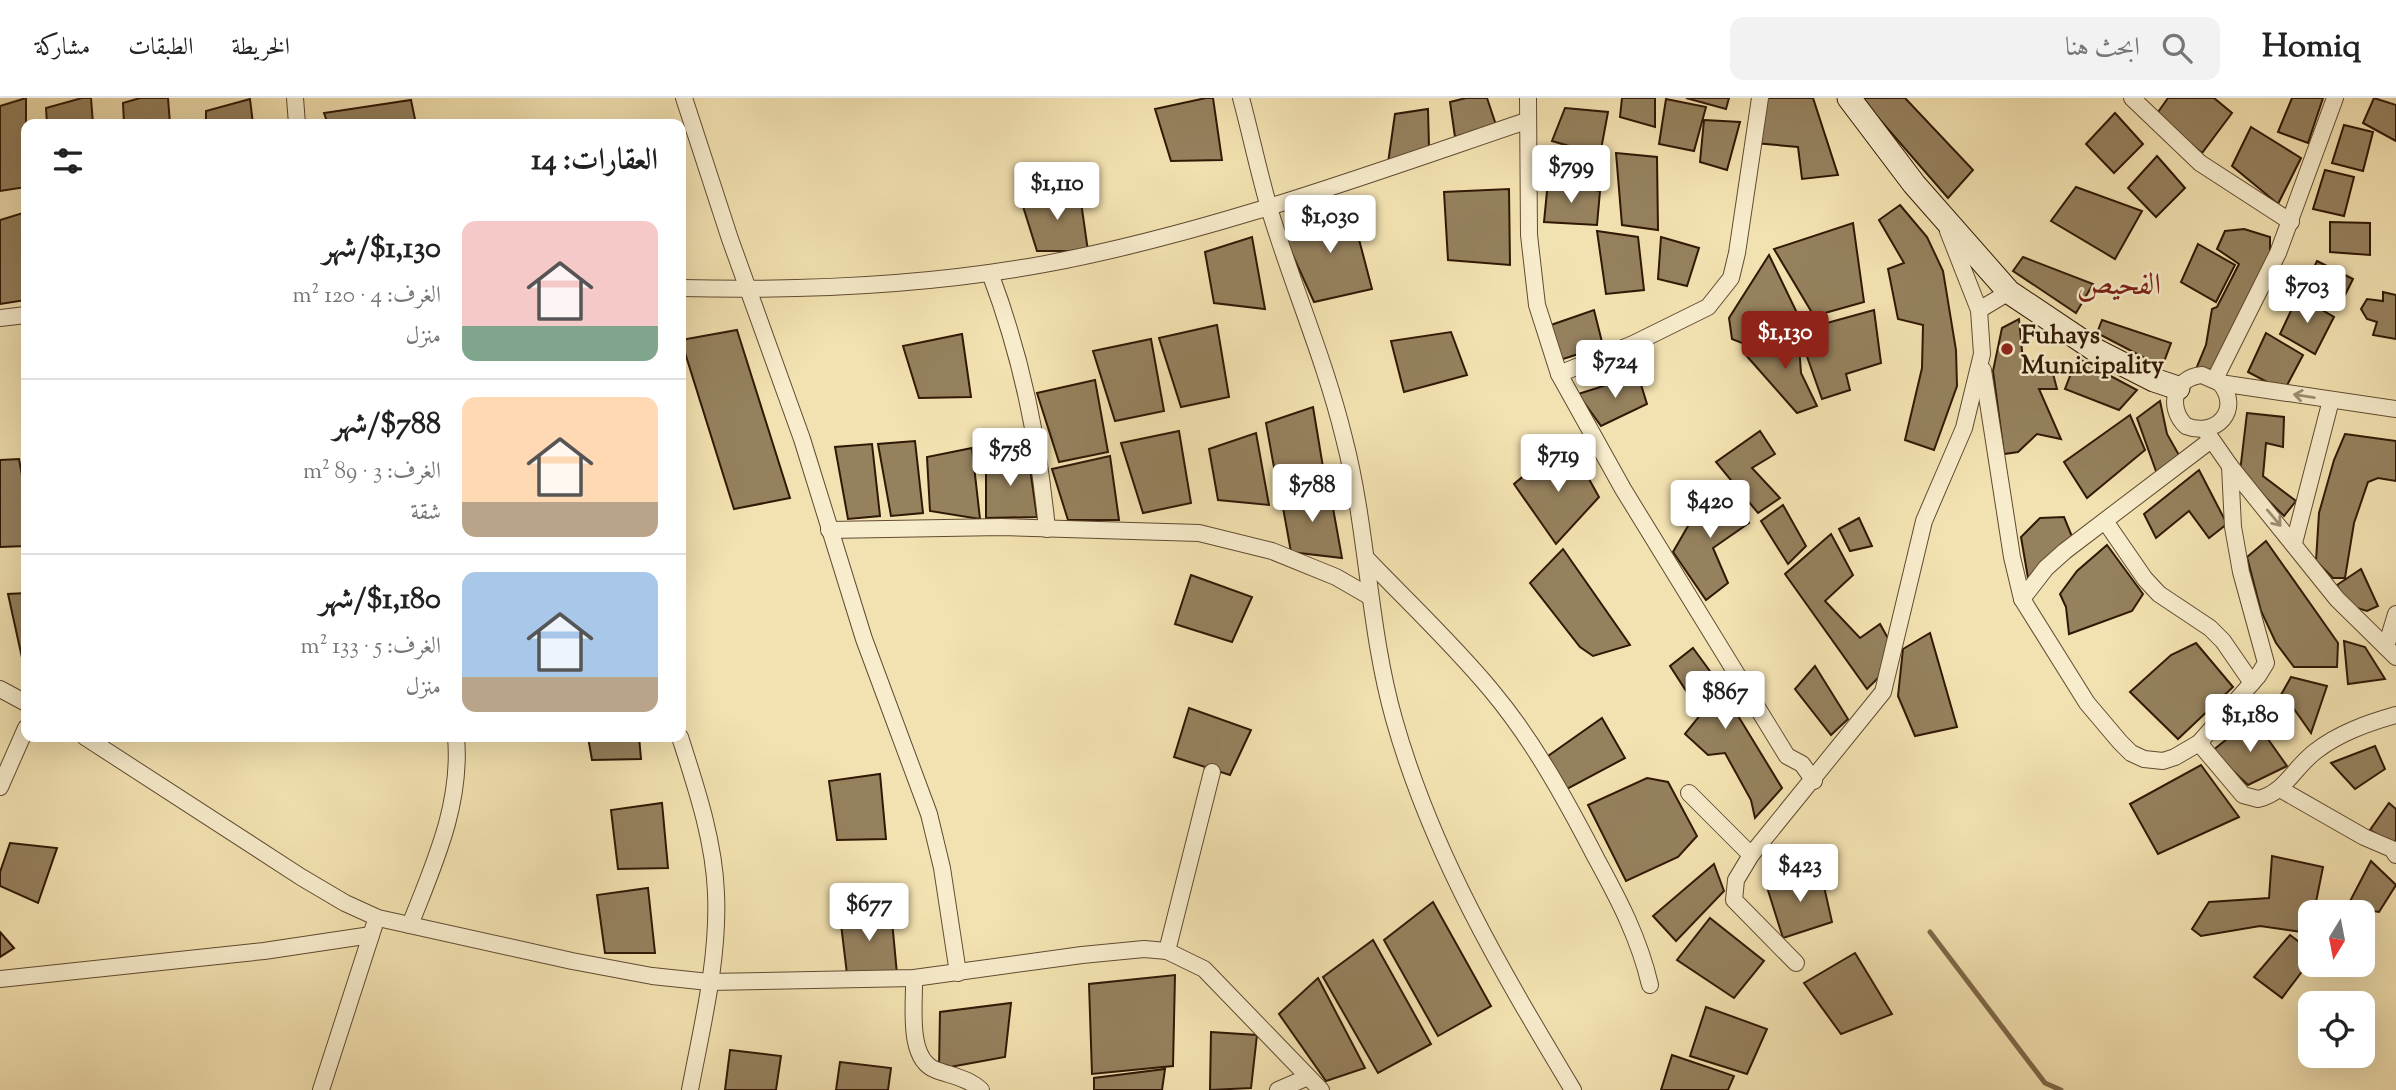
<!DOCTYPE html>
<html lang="ar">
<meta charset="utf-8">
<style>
:root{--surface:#fff;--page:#f2f2f2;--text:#222;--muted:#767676;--line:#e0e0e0;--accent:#8f2418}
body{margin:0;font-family:"Sorts Mill Goudy",Amiri,serif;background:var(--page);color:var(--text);direction:rtl;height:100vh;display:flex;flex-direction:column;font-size:26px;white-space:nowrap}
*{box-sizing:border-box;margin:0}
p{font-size:23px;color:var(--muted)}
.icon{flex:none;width:38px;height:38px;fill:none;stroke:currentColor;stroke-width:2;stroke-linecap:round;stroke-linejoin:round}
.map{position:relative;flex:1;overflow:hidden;direction:ltr}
.details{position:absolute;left:21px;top:21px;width:665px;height:623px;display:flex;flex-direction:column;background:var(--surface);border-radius:14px;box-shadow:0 7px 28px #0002;direction:rtl}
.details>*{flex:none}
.needle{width:46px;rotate:190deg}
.tools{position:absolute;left:2298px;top:802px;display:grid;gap:14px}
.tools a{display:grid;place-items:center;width:77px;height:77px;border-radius:14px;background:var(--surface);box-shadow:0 7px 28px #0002;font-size:35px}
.price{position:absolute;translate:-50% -60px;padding:0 16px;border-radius:7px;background:#fff;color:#222;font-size:23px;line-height:46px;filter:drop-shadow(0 2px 4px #0008)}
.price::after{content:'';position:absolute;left:50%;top:42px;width:21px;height:16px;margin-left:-10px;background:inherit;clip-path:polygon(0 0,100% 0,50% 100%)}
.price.on{background:var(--accent);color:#fff}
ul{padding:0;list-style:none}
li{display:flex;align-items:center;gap:21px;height:175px;padding:0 28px}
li+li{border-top:2px solid var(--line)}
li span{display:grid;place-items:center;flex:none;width:196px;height:140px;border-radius:14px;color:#555}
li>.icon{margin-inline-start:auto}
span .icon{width:84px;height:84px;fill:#fffc;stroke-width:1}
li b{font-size:30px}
h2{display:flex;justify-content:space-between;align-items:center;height:84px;padding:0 28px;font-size:30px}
header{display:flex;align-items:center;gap:42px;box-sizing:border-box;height:98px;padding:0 35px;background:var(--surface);border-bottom:2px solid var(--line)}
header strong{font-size:33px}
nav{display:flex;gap:38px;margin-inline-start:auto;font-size:24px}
.search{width:490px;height:63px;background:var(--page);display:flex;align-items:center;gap:18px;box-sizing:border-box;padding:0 24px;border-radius:14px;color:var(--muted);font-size:26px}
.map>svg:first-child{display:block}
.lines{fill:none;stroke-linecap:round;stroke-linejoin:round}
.stream{stroke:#7d6849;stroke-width:5}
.building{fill:#95815e;stroke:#301805;stroke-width:2}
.street-casing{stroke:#614a30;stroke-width:18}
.secondary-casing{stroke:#301805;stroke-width:25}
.street{stroke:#f7eccc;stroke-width:16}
.secondary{stroke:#f7eccc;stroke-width:23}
.oneway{stroke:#9d8d72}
.poi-dot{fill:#8f2418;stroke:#f7eccc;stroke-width:2.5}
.labels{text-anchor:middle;stroke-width:5;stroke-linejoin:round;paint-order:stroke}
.poi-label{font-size:26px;font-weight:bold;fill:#301805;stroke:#f7eccc;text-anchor:start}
.quarter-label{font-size:30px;fill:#7a1f14;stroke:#f7eccc}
</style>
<header>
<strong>Homiq</strong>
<div class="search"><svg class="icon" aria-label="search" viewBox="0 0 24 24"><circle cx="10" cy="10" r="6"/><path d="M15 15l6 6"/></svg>ابحث هنا</div>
<nav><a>الخريطة</a><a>الطبقات</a><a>مشاركة</a></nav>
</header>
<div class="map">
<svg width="2396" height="992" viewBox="0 0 2396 992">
<rect width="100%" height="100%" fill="#f3e2b1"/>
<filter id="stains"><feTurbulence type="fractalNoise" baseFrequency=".00286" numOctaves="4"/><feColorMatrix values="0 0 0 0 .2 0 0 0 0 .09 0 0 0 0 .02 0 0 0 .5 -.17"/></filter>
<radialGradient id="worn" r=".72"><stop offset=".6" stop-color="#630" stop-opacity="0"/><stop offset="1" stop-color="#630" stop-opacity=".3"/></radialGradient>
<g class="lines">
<polyline class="stream" points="1930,834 2045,985 2061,992"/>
</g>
<g class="building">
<polygon points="26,0 26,89 0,93 0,8"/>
<polygon points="82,0 91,0 93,26 47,26 46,10"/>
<polygon points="140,0 168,0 170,26 124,26 123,5"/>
<polygon points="1206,0 1213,0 1222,62 1171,63 1155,11"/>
<polygon points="1466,0 1487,0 1496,27 1455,39 1450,4"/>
<polygon points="1622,0 1655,0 1655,29 1620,19"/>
<polygon points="1686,0 1729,0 1726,11"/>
<polygon points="1767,0 1813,0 1838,77 1802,81 1798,49 1755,45"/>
<polygon points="1861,0 1905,0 1973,72 1948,100"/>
<polygon points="2168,0 2214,0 2232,15 2202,55 2156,17"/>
<polygon points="2292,0 2323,0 2308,45 2278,34"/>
<polygon points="2374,0 2396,7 2396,43 2363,25"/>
<polygon points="250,1 253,26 206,26 206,13"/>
<polygon points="1666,1 1706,9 1694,53 1659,46"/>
<polygon points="411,2 416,26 328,26 324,15"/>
<polygon points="1565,10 1608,14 1600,57 1552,43"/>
<polygon points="1428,11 1429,49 1388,65 1395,16"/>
<polygon points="2115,15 2143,46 2114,75 2086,46"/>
<polygon points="1704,22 1740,24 1727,72 1700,64"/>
<polygon points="2344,27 2373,34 2363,73 2332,65"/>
<polygon points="2251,29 2301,60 2278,106 2232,68"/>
<polygon points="1616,55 1657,59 1658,132 1622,127"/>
<polygon points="2157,58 2185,90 2156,119 2128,90"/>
<polygon points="2325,72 2354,79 2344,118 2313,111"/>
<polygon points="1548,83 1600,93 1597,127 1544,124"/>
<polygon points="2076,89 2142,113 2115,161 2051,123"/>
<polygon points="1079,90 1088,153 1037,153 1021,102"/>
<polygon points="1509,91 1510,167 1448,162 1444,94"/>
<polygon points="1350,107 1372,191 1314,204 1282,133"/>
<polygon points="1900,107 1927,139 1943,173 1956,252 1957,288 1934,352 1905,342 1922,270 1923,227 1898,221 1888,171 1904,165 1879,122"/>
<polygon points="26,114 26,202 0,206 0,122"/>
<polygon points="2330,124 2370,125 2370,157 2330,154"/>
<polygon points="1853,125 1864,204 1814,218 1774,151"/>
<polygon points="2244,131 2270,139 2270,163 2216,272 2196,271 2206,247 2212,211 2217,209 2239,166 2217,151 2225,133"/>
<polygon points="1597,133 1638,139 1644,192 1606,196"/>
<polygon points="1252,139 1265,211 1214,205 1205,154"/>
<polygon points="1661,139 1699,150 1687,188 1658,181"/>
<polygon points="2198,146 2235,167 2216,204 2181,184"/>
<polygon points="1769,157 1799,219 1747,247 1732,241 1729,220"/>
<polygon points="2023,159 2093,186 2076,215 2013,173"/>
<polygon points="2317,163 2353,181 2339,209 2304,189"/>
<polygon points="2383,194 2396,197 2396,241 2373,237 2377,224 2367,221 2361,211 2367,201 2383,203"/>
<polygon points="2298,198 2334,219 2315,256 2280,236"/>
<polygon points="1594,212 1603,248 1560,262 1551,227"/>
<polygon points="1874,212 1881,265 1846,276 1850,292 1822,301 1798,233"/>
<polygon points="2019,221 2023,263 2050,264 2057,291 2039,291 2061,341 2037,336 2018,354 2004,356 1993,273 2002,230"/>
<polygon points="2102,222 2171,245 2162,269 2097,235"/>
<polygon points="1217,227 1229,299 1181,309 1159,240"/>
<polygon points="737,232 790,400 734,411 681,242"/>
<polygon points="1798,233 1801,275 1817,308 1797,315 1745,256"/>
<polygon points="1451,234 1467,277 1404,294 1391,243"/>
<polygon points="2266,235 2303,257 2284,293 2248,274"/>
<polygon points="962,236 971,299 919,300 903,248"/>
<polygon points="1151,241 1164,313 1115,323 1093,253"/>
<polygon points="2077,260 2137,292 2119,312 2065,291"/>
<polygon points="1638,277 1647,306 1601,328 1578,296"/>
<polygon points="1095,282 1108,354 1059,364 1037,295"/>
<polygon points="2160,303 2167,336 2180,359 2157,376 2137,320"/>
<polygon points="1313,309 1325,381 1275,375 1266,325"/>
<polygon points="2247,315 2284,319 2283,349 2266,345 2263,378 2296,403 2284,418 2240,374"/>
<polygon points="2130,317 2145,352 2087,400 2064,364"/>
<polygon points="1179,333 1191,405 1143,415 1121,345"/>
<polygon points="1760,333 1775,356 1752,370 1780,400 1758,415 1716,364"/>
<polygon points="1256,335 1269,407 1218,402 1209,351"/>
<polygon points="2345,336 2396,343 2396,383 2378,380 2368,384 2354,425 2345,480 2333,480 2316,463 2319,415 2334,362"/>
<polygon points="915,343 923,415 891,418 878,346"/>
<polygon points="872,346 880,418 848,421 835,349"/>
<polygon points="972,350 980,421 930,413 927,359"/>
<polygon points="1574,354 1599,399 1556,446 1514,386 1527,375"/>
<polygon points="1028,356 1037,419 986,420 986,361"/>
<polygon points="1110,358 1119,422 1068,422 1052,371"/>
<polygon points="19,361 26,399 26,448 0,449 0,362"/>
<polygon points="2199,372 2227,426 2209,440 2189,413 2156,440 2144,416"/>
<polygon points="1725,384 1749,425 1713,450 1728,485 1706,502 1673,454 1696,414"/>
<polygon points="1329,388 1342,460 1291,454 1282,404"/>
<polygon points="1783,407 1806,448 1788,466 1761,423"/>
<polygon points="2064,419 2073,441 2028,480 2021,439 2040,420"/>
<polygon points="1859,420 1872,448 1850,453 1839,431"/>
<polygon points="1831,436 1853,477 1825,503 1860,540 1880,526 1890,544 1883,575 1867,591 1785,476"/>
<polygon points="2266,443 2338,545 2337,569 2294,569 2276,545 2261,513 2247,459"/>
<polygon points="2107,447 2143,496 2132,513 2069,536 2066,509 2060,496 2077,473"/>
<polygon points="1563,451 1630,547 1593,558 1580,549 1530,485"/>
<polygon points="2361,471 2378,508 2367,513 2347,507 2337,487"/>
<polygon points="1191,477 1252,499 1232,544 1175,526"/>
<polygon points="26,495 26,578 8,496"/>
<polygon points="1930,535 1957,629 1915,638 1898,598 1903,551"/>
<polygon points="2344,543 2365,549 2385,581 2348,586"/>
<polygon points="2196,545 2233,589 2178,641 2130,594 2171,557"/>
<polygon points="1693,550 1715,580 1782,690 1755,720 1751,702 1725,655 1708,657 1685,636 1701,616 1670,568"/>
<polygon points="1815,568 1848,621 1831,637 1795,591"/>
<polygon points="2291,579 2327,588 2311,635 2294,611 2277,604"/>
<polygon points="1189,610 1251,632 1230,677 1174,659"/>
<polygon points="1602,620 1625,660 1567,691 1548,658"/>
<polygon points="2253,620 2287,668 2248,687 2212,653"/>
<polygon points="588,639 639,639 641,661 592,662"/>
<polygon points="2375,648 2385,671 2355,691 2331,665"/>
<polygon points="2201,667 2239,719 2158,756 2130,706"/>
<polygon points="880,676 886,741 837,742 829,683"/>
<polygon points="1647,680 1668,684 1697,738 1678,759 1626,783 1588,707"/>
<polygon points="662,705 668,770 618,771 611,712"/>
<polygon points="2389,705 2396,711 2396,747 2370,732"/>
<polygon points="10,745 57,750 38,805 0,788 0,774"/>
<polygon points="2272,758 2323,769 2314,814 2310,814 2309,835 2260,828 2201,838 2192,831 2209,804 2269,800"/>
<polygon points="2371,763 2396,787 2379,814 2347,809"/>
<polygon points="1714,766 1724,793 1676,843 1653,818"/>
<polygon points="1821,775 1832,824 1783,840 1766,786"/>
<polygon points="648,790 655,855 605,855 597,797"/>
<polygon points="1433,804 1491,908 1438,938 1384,842"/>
<polygon points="891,812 897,876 847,876 840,818"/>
<polygon points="1710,820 1764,863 1734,900 1677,862"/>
<polygon points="0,834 14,850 0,859"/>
<polygon points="2290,837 2310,852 2310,863 2282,900 2254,879"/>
<polygon points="1373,842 1431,946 1378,975 1323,879"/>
<polygon points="1855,855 1892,916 1841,936 1804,885"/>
<polygon points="1175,877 1173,968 1092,976 1089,886"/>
<polygon points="1318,880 1365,970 1326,983 1279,916"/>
<polygon points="1011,905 1005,959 939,971 940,914"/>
<polygon points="1706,909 1767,931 1747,976 1690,958"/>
<polygon points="1211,934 1257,937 1251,990 1210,992"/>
<polygon points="730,952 781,958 776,992 725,992"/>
<polygon points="1672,957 1734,978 1728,992 1661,992"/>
<polygon points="840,964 891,970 888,992 836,992"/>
<polygon points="1165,971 1162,992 1094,992 1094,980"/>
</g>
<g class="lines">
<g class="street-casing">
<g id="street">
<polyline points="295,0 297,26"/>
<polyline points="684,0 730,141 802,341 864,541 929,716 942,770 958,875"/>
<path d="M1241 0C1251 37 1259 76 1270 113 1293 189 1325 262 1344 340 1368 432 1368 529 1394 621 1432 756 1501 872 1573 992"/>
<polyline points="1528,0 1529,137 1537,207 1559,276 1623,391 1787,658 1802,666 1814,683"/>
<polyline points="2132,0 2200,65 2291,124"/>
<path d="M990 175C1022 260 1038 340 1047 431"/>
<path d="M681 190C802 193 925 188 1045 166 1210 135 1367 77 1526 23"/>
<polyline points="1979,212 2009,194"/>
<polyline points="0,220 26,217"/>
<polyline points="1983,272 2012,459 2022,501 2087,605 2120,644 2131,655 2144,661 2163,663 2175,659 2199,645 2258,578 2266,565 2241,474 2233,429 2230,368"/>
<polyline points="1559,276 1633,246 1708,209 1731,180 1737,155 1760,0"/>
<polyline points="2215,281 2278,155 2335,0"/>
<path d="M2220 285C2242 311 2217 340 2186 328 2167 310 2173 280 2202 277L2220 285 2396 311"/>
<polyline points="2205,332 2230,368 2337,501 2396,559"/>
<polyline points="2105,423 2145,481 2159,496 2210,530 2223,543 2252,585"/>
<polyline points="829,432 1002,429 1199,435 1272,453 1336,479 1369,498"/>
<polyline points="2294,445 2331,302"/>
<path d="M1366 460C1408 504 1452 545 1491 592 1533 642 1566 702 1596 760 1619 802 1639 840 1650 887"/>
<polyline points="2022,501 2046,470 2065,453 2211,342"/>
<polyline points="2386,549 2396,516"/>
<polyline points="0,591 26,605"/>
<polyline points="85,639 301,779 345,805 378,820 572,863 652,878 709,884 914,880 1082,857 1144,851 1167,853 1204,871 1321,992"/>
<path d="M680 639C696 689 714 742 716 795 719 861 702 928 690 992"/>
<path d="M2199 645 2243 697 2258 701C2285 695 2295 668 2316 653 2339 635 2368 625 2396 617"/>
<polyline points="0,689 26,630"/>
<polyline points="2280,691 2364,739 2392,751 2396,757"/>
<polyline points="1689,695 1751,757"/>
<path d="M410 827C434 766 462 706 456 639"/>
<polyline points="1167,853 1212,674"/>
<polyline points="1796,865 1734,802 1736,782 1751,757 1883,594 1924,423 1964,330 1982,256 1979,212 1948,133"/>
<path d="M914 880C915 905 906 961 936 972 952 978 968 980 981 992"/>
<polyline points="0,881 264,853 371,837"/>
<polyline points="321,992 374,828"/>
<polyline points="1278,992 1308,979"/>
</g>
</g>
<g class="secondary-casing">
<polyline id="secondary" points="1849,0 1914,86 2009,194 2097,253 2154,282 2178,290"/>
</g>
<use href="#street" class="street"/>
<use href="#secondary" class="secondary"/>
</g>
<defs><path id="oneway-shaft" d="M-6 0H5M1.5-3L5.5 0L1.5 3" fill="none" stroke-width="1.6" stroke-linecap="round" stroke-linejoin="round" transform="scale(1.75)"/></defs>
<g class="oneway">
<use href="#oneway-shaft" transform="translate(2304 298) rotate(-171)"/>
<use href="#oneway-shaft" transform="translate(2274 420) rotate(50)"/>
</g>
<circle class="poi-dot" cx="2007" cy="251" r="7"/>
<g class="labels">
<g class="poi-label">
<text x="2021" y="245">Fuhays<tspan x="2021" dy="30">Municipality</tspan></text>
</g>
<g class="quarter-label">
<text x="2119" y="196">الفحيص</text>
</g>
</g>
<rect width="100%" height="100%" filter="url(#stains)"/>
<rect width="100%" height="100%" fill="url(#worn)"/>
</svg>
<div class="tools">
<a><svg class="needle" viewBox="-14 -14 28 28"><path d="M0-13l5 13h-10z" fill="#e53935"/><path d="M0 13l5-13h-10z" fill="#767676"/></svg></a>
<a><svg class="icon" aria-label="locate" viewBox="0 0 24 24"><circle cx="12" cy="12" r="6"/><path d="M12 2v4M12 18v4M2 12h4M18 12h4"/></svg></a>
</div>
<b class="price" style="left:1571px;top:107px">$799</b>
<b class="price" style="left:1057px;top:124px">$1,110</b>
<b class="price" style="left:1330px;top:157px">$1,030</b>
<b class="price" style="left:2307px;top:227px">$703</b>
<b class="price on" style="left:1785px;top:273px">$1,130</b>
<b class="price" style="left:1615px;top:302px">$724</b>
<b class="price" style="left:1010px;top:390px">$758</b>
<b class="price" style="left:1558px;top:396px">$719</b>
<b class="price" style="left:1312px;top:426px">$788</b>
<b class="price" style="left:1710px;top:442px">$420</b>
<b class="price" style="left:1725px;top:633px">$867</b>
<b class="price" style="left:2250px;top:656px">$1,180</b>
<b class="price" style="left:1800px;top:806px">$423</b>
<b class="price" style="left:869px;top:845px">$677</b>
<section class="details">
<h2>العقارات: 14<svg class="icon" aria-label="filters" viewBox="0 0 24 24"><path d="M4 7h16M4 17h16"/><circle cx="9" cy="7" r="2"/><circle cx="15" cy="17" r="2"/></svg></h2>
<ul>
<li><span style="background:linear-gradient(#f6c9c9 75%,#7fa58c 0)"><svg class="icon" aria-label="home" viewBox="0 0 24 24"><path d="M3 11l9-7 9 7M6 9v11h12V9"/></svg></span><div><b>$1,130/شهر</b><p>الغرف: 4 · 120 m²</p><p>منزل</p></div></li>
<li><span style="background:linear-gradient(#ffd9b3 75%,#b9a48a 0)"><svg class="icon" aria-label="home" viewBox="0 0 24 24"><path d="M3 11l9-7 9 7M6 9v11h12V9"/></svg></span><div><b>$788/شهر</b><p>الغرف: 3 · 89 m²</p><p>شقة</p></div></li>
<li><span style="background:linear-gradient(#a9c7e8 75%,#b9a48a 0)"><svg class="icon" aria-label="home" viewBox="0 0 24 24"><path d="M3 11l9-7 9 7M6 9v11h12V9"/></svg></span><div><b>$1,180/شهر</b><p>الغرف: 5 · 133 m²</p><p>منزل</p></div></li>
</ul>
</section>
</div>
